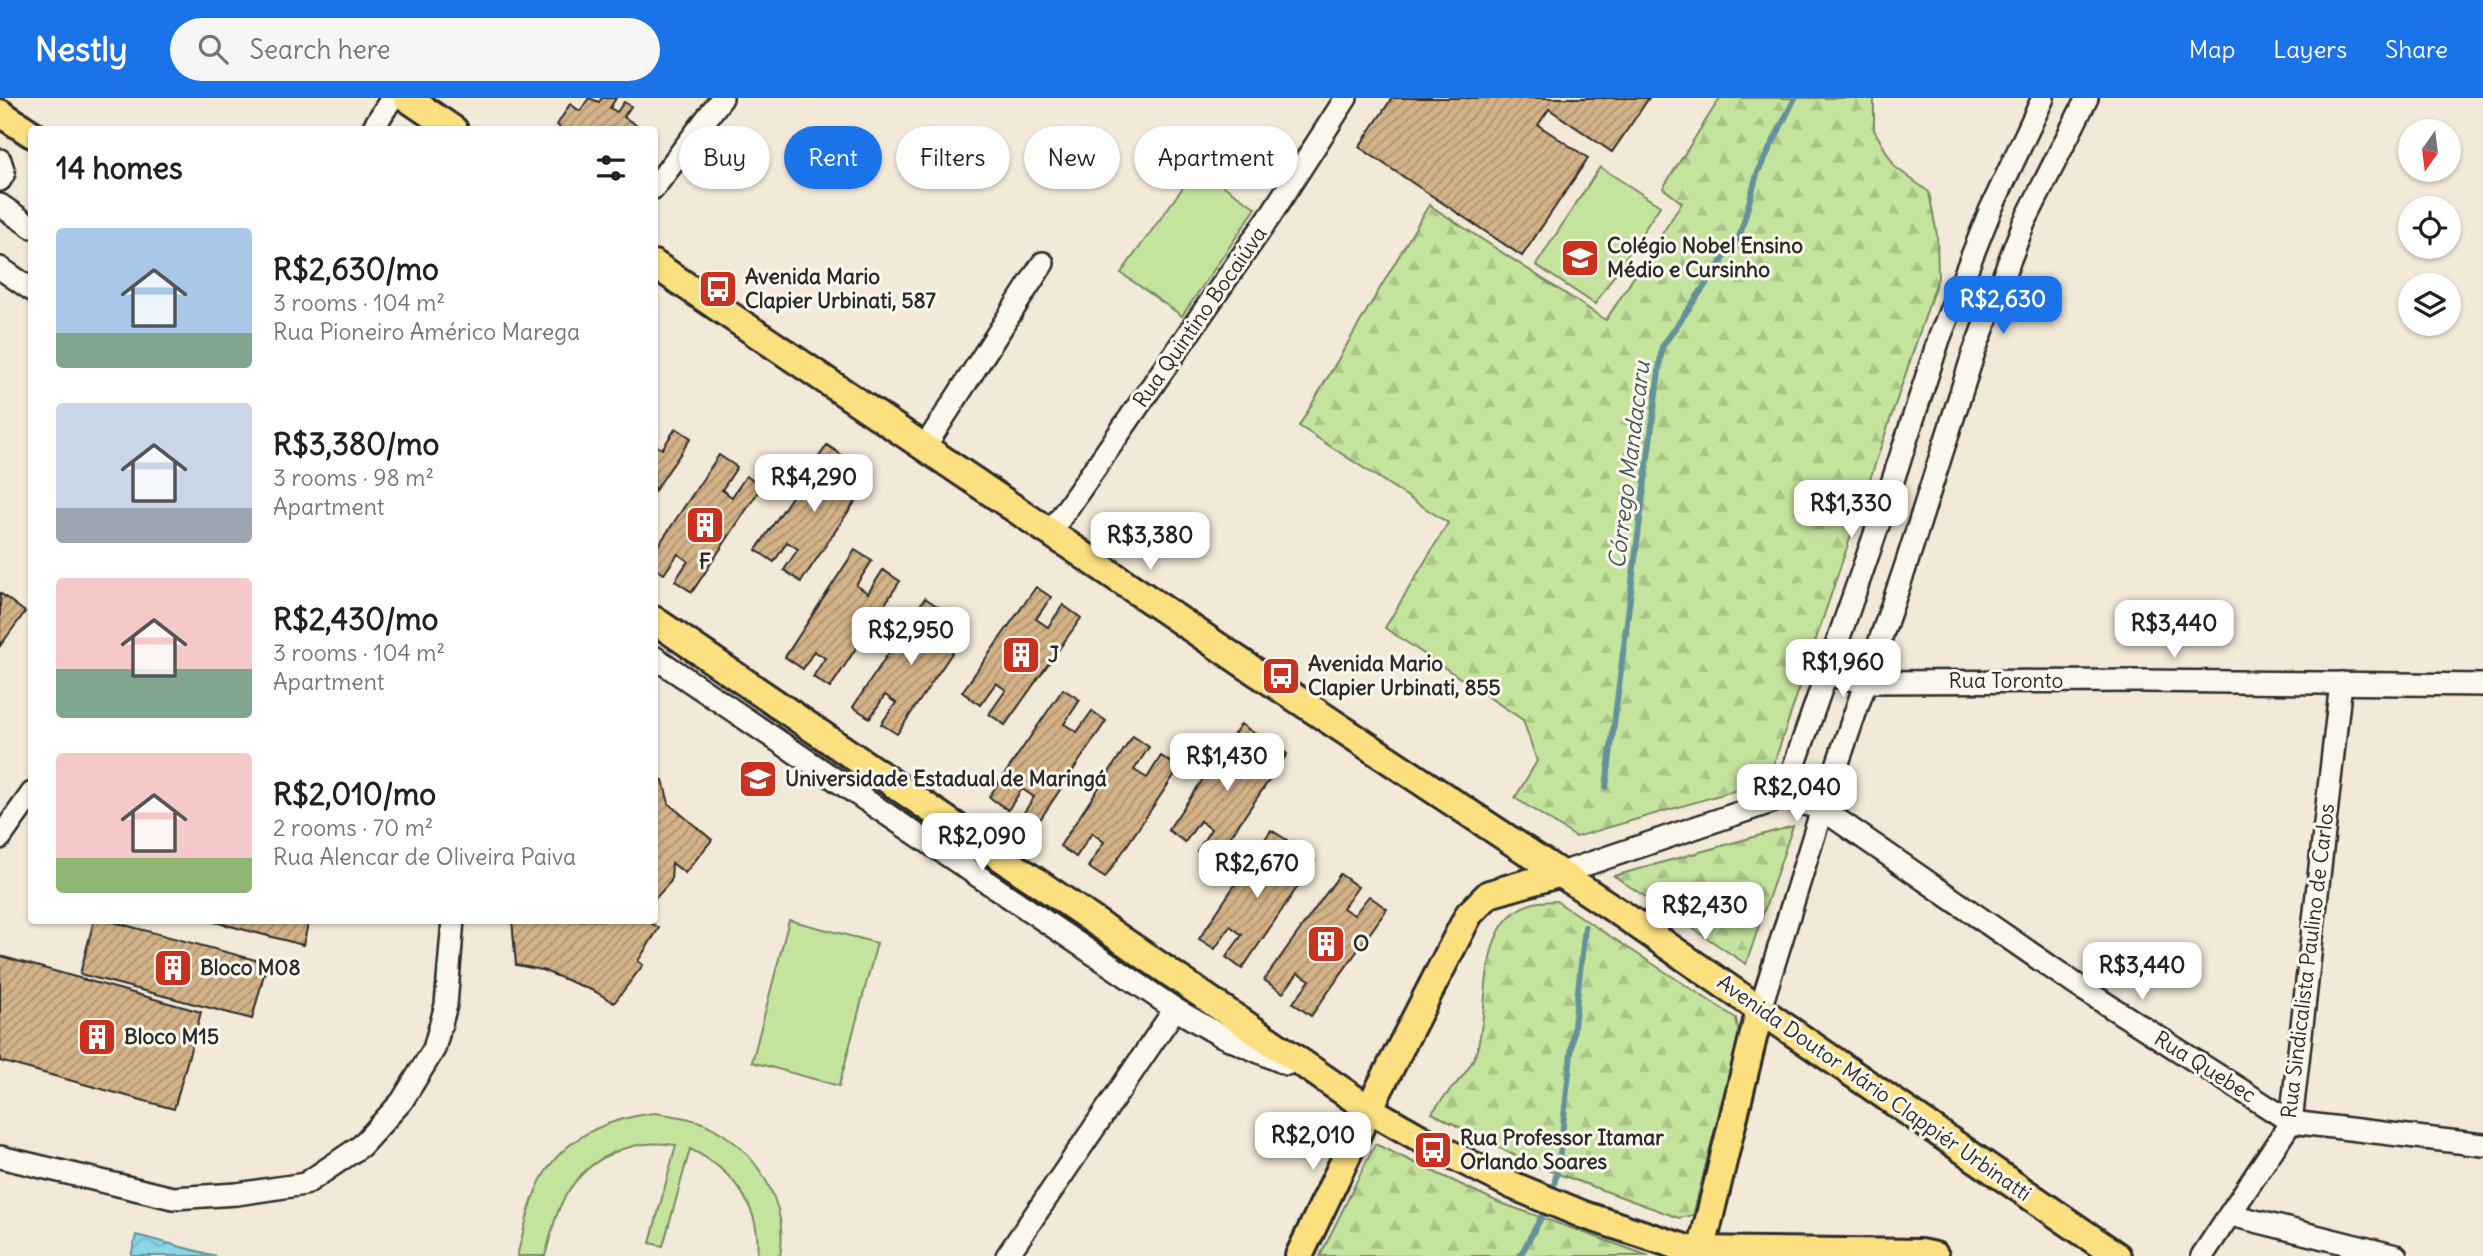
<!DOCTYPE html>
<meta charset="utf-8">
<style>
:root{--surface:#fff;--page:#f6f6f6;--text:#202124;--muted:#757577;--accent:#1a73e8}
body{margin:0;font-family:Delius,sans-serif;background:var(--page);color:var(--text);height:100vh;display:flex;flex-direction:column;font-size:26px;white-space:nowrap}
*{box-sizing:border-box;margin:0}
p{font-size:23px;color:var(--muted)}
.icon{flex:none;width:38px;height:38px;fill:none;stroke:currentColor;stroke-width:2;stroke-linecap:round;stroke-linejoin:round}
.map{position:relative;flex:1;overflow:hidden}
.drawer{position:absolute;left:28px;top:28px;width:630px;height:798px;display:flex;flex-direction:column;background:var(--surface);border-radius:7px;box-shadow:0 2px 5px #0004}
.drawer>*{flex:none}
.top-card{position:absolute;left:679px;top:28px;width:665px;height:63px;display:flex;gap:14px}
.needle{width:46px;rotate:194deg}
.fabs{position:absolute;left:2398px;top:21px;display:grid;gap:14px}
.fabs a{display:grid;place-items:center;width:63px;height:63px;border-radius:50%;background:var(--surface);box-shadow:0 2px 5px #0004;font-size:35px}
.price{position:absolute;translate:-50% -60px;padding:0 16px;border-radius:14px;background:#fff;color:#222;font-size:23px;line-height:46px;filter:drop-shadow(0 2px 4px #0008)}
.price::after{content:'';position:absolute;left:50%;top:42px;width:21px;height:16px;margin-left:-10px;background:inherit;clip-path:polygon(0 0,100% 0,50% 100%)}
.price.current{background:var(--accent);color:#fff}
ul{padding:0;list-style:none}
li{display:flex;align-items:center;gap:21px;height:175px;padding:0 28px}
li span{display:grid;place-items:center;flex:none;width:196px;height:140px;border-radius:7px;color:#555}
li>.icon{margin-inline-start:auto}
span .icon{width:84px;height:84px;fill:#fffc;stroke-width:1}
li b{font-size:30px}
h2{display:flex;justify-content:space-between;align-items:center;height:84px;padding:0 28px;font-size:30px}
.tag{padding:0 24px;border-radius:32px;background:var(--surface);box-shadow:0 2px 5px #0004;font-size:24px;line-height:63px}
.tag.current{background:var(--accent);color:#fff}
header{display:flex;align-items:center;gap:42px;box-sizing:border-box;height:98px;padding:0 35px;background:var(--accent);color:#fff}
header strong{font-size:33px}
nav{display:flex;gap:38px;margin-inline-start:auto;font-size:24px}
.search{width:490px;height:63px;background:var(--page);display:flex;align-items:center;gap:18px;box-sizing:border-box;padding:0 24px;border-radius:38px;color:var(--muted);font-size:26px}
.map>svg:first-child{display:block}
.grass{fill:#c4e49d;stroke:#788864;stroke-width:2}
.forest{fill:url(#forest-firs);stroke:#788864;stroke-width:2}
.water{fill:url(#water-waves);stroke:#63929b;stroke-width:2}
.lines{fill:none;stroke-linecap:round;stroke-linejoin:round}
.stream{stroke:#63929b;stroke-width:6}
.building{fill:url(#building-hatch);stroke:#2b2b2b;stroke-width:2}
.minor-casing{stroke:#2b2b2b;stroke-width:26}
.major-casing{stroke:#2b2b2b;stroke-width:32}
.minor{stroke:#fbf7ec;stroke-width:21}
.major{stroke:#fce080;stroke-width:26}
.labels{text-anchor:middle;stroke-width:6;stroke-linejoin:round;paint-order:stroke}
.poi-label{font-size:21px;font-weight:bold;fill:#2b2b2b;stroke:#fbf7ec;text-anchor:start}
.street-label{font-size:21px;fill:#2b2b2b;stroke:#fbf7ec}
.water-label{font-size:23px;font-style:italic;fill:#42565a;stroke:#fbf7ec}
</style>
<header>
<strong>Nestly</strong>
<div class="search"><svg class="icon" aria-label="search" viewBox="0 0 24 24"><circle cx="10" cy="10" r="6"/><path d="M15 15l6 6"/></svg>Search here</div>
<nav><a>Map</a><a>Layers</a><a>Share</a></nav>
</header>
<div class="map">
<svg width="2483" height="1158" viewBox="0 0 2483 1158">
<defs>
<pattern id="forest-firs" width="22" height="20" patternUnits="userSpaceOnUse" patternTransform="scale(1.75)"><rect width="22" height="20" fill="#c4e49d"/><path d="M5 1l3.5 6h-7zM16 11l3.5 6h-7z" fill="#a9c487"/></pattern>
<pattern id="water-waves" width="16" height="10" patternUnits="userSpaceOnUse" patternTransform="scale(1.75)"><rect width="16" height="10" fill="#88d6e6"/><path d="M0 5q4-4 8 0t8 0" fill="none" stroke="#76b8c5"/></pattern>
<pattern id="building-hatch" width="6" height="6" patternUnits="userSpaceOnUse" patternTransform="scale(1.75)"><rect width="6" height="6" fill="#d4b287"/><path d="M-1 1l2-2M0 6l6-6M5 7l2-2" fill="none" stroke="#ac916f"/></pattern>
</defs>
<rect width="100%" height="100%" fill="#f3e9d8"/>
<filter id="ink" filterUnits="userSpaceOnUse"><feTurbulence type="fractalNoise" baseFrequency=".0143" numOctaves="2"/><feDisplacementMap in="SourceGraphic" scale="14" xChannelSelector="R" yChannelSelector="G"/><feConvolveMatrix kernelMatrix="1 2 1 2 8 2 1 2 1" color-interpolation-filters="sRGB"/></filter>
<g filter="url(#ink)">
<g class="grass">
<polygon points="1600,69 1660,108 1595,206 1536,167"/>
<polygon points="1197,70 1256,110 1182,218 1121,175"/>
<polygon points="789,822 877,845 839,988 752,964"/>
<path d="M655 1015C675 1018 695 1020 713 1030 758 1055 789 1106 780 1158H757C762 1109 732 1071 690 1051L663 1148 650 1145 676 1047C632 1040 589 1058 566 1097 555 1115 551 1138 545 1158H517C523 1136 528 1111 537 1090 559 1040 605 1021 655 1015Z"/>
</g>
<g class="forest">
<polygon points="1720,0 1874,0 1874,32 1895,69 1929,94 1937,137 1938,180 1768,683 1576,739 1515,700 1537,663 1523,622 1385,530 1448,425 1299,328 1429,107 1606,222 1682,105 1663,90"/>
<polygon points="1793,728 1746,866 1614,778"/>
<path d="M1556 803 1736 920 1739 937 1693 1117 1679 1120 1531 1066 1432 1015C1446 993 1467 980 1476 955 1492 909 1474 820 1534 805 1541 803 1549 804 1556 803Z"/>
<polygon points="1375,1046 1498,1104 1649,1158 1320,1158"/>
</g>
<polygon class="water" points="136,1137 216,1158 131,1158"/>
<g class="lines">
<g class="stream">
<polyline points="1606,689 1662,249 1740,137 1757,76 1795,0"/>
<polyline points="1552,1097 1559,1064 1585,829"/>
<polyline points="1520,1158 1548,1107"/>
</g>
</g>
<g class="building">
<polygon points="589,0 599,4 602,0 616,0 610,10 617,14 624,4 631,8 624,19 636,27 633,32 563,32 557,27 570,6 580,13"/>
<polygon points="1392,0 1649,0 1612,54 1549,11 1538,27 1588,60 1522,158 1359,49"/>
<polygon points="676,330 691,340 654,394 654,346 662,351"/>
<polygon points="827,347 842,357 827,379 842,389 857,367 873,377 801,484 784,472 798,451 787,444 774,464 756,452"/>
<polygon points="719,357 737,369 722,392 732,399 746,378 762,388 692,494 675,483 688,463 678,456 664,476 654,470 654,454"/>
<polygon points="855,452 872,463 856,487 868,495 883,472 900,483 830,590 813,579 825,560 814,553 803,571 785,559"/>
<polygon points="1036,489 1051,499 1036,521 1048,529 1063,507 1081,520 1005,627 989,616 1006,592 996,585 980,607 962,594"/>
<polygon points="0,495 25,514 0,548"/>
<polygon points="925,500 940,510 927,530 941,540 954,520 969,530 897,636 881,626 896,605 885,597 870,620 853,609"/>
<polygon points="1063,591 1080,602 1064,626 1077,634 1092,613 1106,623 1035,729 1021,719 1034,699 1022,691 1008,712 989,699"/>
<polygon points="1241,626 1257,637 1241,660 1256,670 1273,646 1287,656 1213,764 1197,753 1211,731 1200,723 1185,744 1168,732"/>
<polygon points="1133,638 1149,649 1134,672 1147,680 1161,658 1179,670 1105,780 1088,769 1104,744 1092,735 1076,759 1060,748"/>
<polygon points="654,679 663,682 669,706 712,742 685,775 672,765 671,783 654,802"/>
<polygon points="1271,732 1287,742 1272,766 1285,775 1301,752 1315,763 1242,871 1226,859 1242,837 1230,828 1215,851 1199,841"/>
<polygon points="1340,776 1358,789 1343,810 1354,817 1369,798 1387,811 1311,918 1293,905 1310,882 1298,875 1283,895 1264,882"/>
<polygon points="94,822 106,822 267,865 252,921 80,876"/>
<polygon points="207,822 309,822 303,847"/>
<polygon points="512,822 646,822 659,830 638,863 643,867 614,905 596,894 542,872 516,867"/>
<polygon points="0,858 201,914 174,1011 0,963"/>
</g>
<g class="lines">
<g class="minor-casing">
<g id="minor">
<polyline points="372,32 392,0"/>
<polyline points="0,62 4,75 0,82"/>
<polyline points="654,90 722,0"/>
<polyline points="0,107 32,129"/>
<polyline points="0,170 32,192"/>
<polyline points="924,350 1043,165"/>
<polyline points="1050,435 1270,118 1346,0"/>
<polyline points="654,559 1175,911 1218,936 1287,966"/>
<polyline points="1827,577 1865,584 2144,583 2483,587"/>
<polyline points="1783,700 1822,711 2078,888 2291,1024 2483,1047"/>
<polyline points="0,740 32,695"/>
<polyline points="1558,776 1783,700 1881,419 1939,241 1990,113 2043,0"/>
<polyline points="1760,911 1822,711 1905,470 1974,254 2024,125 2087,0"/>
<polyline points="0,1059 173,1100 237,1096 305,1086 361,1048 402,1003 434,951 446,907 453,822"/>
<polyline points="2231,1117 2396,1158"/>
<polyline points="1007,1158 1175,911"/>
<polyline points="2202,1158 2291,1024 2341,585"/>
</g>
</g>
<g class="major-casing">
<g id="major">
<polyline points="407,0 454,32"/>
<polyline points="0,15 32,36"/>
<polyline points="654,166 1247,568 1623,817 2117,1158"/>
<polyline points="654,522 1369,1011 1434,1048 1514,1088 1584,1117 1691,1152 1920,1155 1935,1158"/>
<polyline points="1299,1158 1369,1011 1469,816 1489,796 1558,776"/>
<polyline points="1700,1158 1760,911"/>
</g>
</g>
<use href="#minor" class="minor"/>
<use href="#major" class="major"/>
</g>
</g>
<defs>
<g id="school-square" transform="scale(2.0125)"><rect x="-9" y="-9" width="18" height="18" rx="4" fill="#c8321e" stroke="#fbf7ec"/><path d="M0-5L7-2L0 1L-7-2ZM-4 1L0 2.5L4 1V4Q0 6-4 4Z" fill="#fff"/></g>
<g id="bus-square" transform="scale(2.0125)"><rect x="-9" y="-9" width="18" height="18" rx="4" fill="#c8321e" stroke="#fbf7ec"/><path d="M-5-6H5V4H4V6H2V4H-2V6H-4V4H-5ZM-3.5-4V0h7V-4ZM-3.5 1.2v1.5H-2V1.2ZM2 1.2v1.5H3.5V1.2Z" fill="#fff"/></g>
<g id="building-square" transform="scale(2.0125)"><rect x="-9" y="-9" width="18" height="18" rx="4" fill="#c8321e" stroke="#fbf7ec"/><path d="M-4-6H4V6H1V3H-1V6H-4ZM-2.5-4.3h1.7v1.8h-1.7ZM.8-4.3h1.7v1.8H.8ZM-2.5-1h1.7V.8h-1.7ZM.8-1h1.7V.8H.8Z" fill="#fff"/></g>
<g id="university-square" transform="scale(2.0125)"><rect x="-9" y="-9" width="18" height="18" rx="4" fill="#c8321e" stroke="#fbf7ec"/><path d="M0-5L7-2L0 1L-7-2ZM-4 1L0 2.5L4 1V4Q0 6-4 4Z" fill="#fff"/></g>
</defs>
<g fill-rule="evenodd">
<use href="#school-square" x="1580" y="160"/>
<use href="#bus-square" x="718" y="191"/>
<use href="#building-square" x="705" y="427"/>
<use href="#building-square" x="1021" y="557"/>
<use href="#bus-square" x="1281" y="578"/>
<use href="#university-square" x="758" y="681"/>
<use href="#building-square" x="1326" y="846"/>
<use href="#building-square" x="173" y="870"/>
<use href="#building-square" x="97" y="939"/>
<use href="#bus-square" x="1433" y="1052"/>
</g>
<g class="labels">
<g class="poi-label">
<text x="1607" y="155">Colégio Nobel Ensino<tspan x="1607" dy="24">Médio e Cursinho</tspan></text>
<text x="745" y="186">Avenida Mario<tspan x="745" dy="24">Clapier Urbinati, 587</tspan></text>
<text x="705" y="471" text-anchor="middle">F</text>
<text x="1048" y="564">J</text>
<text x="1308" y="573">Avenida Mario<tspan x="1308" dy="24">Clapier Urbinati, 855</tspan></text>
<text x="785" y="688">Universidade Estadual de Maringá</text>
<text x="1353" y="853">O</text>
<text x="200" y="877">Bloco M08</text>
<text x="124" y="946">Bloco M15</text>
<text x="1460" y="1047">Rua Professor Itamar<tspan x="1460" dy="24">Orlando Soares</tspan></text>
</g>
<g class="street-label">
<text transform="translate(1200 219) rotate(-55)" y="7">Rua Quintino Bocaiúva</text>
<text x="2006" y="590">Rua Toronto</text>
<text transform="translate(2308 863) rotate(-83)" y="7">Rua Sindicalista Paulino de Carlos</text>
<text transform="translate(2205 969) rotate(32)" y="7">Rua Quebec</text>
<text transform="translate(1874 990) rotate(35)" y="7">Avenida Doutor Mário Clappiér Urbinatti</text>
</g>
<g class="water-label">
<text transform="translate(1629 367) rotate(-83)" y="8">Córrego Mandacaru</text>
</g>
</g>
</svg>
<div class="fabs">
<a><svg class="needle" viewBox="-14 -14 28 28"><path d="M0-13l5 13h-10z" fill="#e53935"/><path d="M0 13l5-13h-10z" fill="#757577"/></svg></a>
<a><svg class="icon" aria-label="locate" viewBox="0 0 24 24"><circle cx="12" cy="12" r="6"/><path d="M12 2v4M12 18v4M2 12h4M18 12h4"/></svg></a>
<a><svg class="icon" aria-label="layers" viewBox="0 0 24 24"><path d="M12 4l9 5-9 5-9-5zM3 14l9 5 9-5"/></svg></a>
</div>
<b class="price current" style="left:2003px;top:238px">R$2,630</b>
<b class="price" style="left:814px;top:416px">R$4,290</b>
<b class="price" style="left:1851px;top:442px">R$1,330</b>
<b class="price" style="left:1150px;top:474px">R$3,380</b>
<b class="price" style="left:2174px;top:562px">R$3,440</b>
<b class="price" style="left:911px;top:569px">R$2,950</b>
<b class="price" style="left:1843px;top:601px">R$1,960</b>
<b class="price" style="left:1227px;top:695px">R$1,430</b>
<b class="price" style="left:1797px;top:726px">R$2,040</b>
<b class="price" style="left:982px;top:775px">R$2,090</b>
<b class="price" style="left:1257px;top:802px">R$2,670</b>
<b class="price" style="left:1705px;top:844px">R$2,430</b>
<b class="price" style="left:2142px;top:904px">R$3,440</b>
<b class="price" style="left:1313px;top:1074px">R$2,010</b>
<div class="top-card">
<a class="tag">Buy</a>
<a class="tag current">Rent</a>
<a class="tag">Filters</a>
<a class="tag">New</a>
<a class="tag">Apartment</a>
</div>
<section class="drawer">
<h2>14 homes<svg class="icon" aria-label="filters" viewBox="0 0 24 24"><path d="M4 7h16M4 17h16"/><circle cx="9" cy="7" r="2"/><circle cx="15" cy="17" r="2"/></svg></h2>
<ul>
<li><span style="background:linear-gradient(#a9c7e8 75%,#7fa58c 0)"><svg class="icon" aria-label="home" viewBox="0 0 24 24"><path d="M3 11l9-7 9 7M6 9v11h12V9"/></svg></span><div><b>R$2,630/mo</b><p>3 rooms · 104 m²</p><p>Rua Pioneiro Américo Marega</p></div></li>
<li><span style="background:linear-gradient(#c9d6e8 75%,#9aa5b1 0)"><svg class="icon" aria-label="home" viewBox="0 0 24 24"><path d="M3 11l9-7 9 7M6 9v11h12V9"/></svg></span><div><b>R$3,380/mo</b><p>3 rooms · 98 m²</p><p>Apartment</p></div></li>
<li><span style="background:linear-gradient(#f6c9c9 65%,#7fa58c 0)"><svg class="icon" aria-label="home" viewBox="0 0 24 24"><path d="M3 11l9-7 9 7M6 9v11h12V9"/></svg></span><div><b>R$2,430/mo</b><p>3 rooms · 104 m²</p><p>Apartment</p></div></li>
<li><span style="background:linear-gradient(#f6c9c9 75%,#8fb573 0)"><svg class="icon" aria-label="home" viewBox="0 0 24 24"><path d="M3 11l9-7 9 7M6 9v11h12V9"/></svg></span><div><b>R$2,010/mo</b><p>2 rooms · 70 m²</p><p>Rua Alencar de Oliveira Paiva</p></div></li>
</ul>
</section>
</div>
